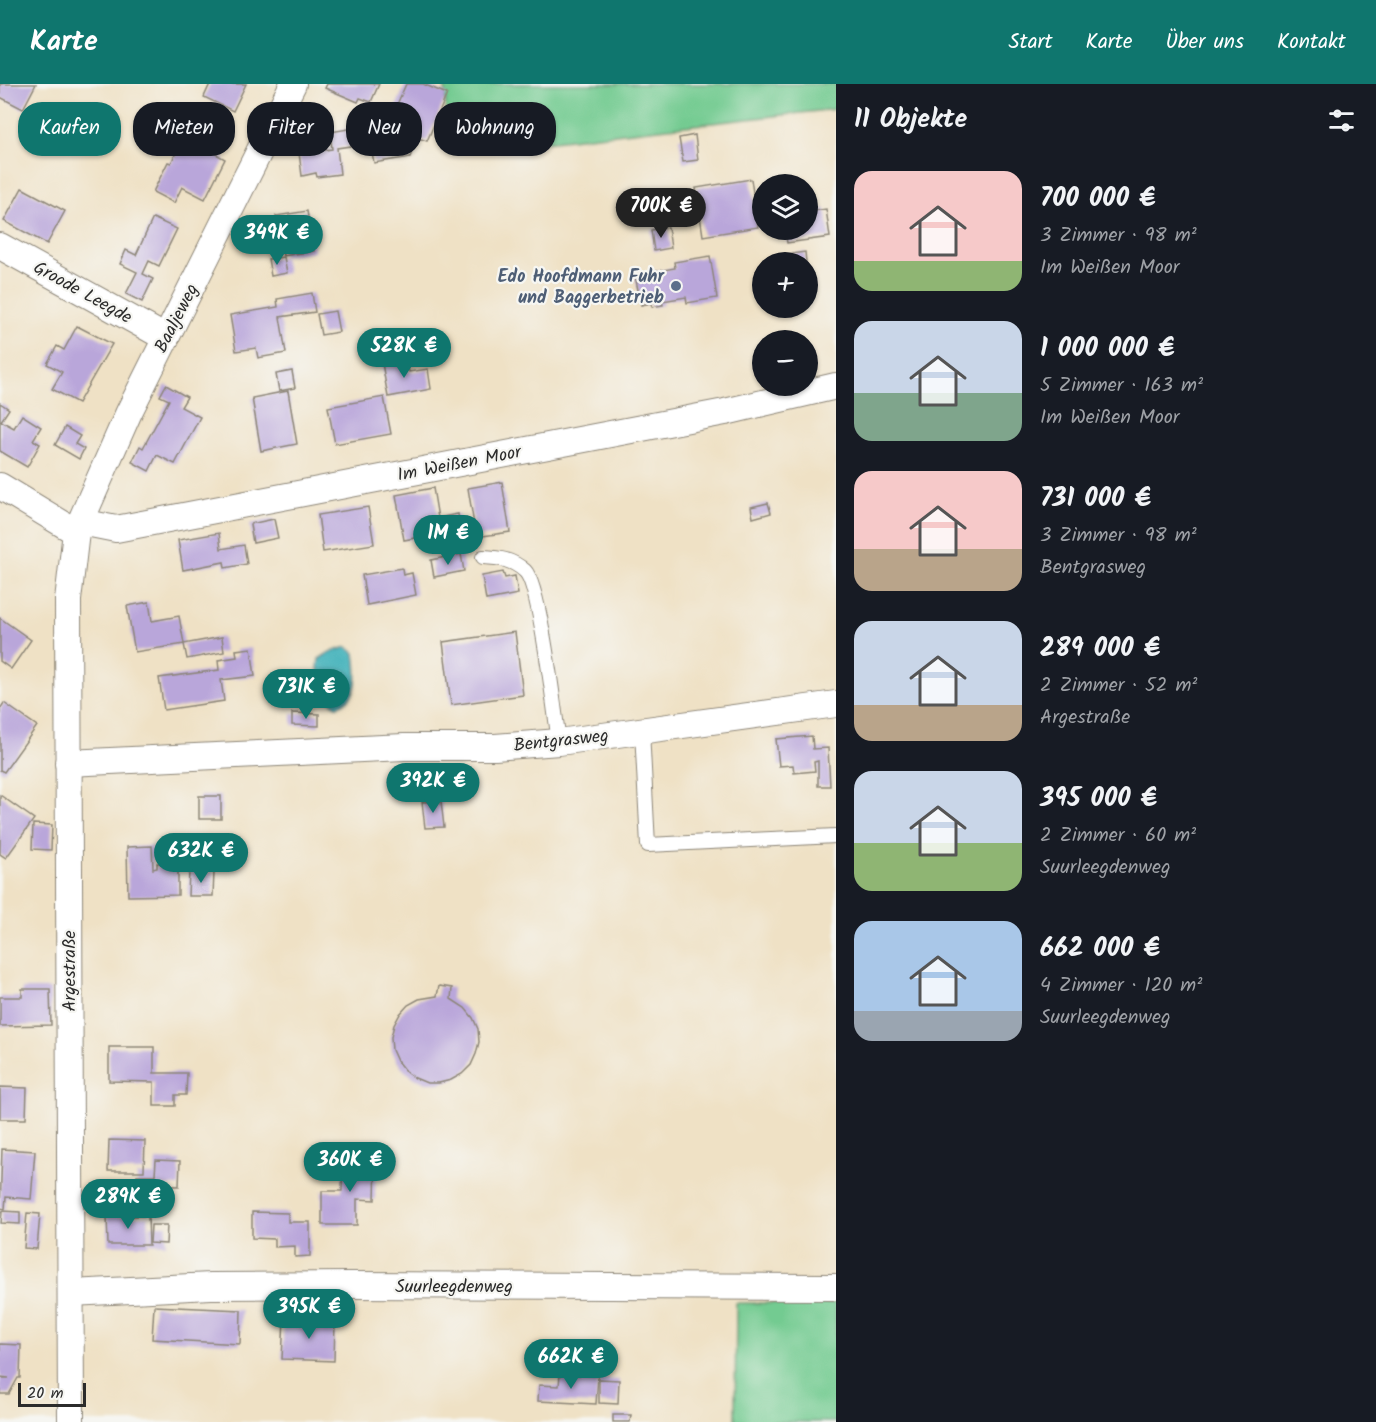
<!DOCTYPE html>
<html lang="de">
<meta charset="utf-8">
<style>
:root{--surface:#171b24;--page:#242831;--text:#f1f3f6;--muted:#9ea1a6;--accent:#0f766e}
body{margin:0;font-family:Kalam,sans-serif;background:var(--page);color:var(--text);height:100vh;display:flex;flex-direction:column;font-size:22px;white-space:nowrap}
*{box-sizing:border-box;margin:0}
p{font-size:20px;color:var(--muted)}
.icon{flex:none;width:33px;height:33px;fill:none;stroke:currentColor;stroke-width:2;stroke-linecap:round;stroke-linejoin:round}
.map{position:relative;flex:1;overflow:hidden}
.drawer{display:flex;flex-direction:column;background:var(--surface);width:540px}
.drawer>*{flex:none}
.guide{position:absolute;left:18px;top:18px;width:570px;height:54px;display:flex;gap:12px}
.buttons{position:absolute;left:752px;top:90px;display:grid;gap:12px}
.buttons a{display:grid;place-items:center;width:66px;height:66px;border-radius:50%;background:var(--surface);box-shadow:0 2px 4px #0004;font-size:30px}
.scale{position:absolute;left:18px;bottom:15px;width:68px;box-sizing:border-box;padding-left:6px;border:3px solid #2b2b2b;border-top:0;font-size:16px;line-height:21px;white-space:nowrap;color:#2b2b2b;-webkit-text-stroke:4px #f6f6f2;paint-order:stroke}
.price{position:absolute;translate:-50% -51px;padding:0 14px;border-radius:21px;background:var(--accent);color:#fff;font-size:20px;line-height:39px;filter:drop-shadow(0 2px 3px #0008)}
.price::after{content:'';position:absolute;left:50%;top:36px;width:18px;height:14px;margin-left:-9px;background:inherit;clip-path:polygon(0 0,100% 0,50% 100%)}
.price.current{background:#222;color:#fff}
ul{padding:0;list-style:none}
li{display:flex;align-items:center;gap:18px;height:150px;padding:0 18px}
li span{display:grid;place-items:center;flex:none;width:168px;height:120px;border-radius:18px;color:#555}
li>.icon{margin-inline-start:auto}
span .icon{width:72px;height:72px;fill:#fffc;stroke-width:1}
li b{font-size:26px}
h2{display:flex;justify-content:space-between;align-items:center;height:72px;padding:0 18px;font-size:26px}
.tag{padding:0 21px;border-radius:24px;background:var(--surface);box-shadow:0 2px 4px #0004;font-size:21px;line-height:54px}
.tag.current{background:var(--accent);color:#fff}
header{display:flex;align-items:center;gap:36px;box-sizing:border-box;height:84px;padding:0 30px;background:var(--accent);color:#fff}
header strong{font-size:28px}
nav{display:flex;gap:33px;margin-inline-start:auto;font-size:21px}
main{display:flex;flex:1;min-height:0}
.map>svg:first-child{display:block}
.green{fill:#73cb91;stroke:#4f7b5e;stroke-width:1.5}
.water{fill:#41b1ba;stroke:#366e72;stroke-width:1.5}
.building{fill:#b9a6da}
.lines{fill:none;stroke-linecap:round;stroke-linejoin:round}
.service-casing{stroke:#8d8678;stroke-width:16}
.minor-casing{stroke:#8d8678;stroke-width:28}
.service{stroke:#fff;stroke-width:14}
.minor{stroke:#fff;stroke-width:26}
.service-dot{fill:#5c6f8a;stroke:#f6f6f2;stroke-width:2}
.labels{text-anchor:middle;stroke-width:4.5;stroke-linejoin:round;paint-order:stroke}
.service-label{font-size:18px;font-weight:bold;fill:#4e5e75;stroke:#f6f6f2;text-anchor:end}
.street-label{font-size:18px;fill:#2b2b2b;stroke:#f6f6f2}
</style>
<header>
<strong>Karte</strong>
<nav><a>Start</a><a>Karte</a><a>Über uns</a><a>Kontakt</a></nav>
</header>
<main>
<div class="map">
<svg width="836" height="1338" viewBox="0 0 836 1338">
<rect width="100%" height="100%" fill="#f6f6f2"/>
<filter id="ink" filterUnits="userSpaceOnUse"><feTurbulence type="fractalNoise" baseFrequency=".0167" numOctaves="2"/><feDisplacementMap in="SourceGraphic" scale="12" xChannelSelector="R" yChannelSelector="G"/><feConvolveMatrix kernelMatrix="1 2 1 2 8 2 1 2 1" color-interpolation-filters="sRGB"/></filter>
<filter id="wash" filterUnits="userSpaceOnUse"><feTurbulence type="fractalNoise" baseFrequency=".008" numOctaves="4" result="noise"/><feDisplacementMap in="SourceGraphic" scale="24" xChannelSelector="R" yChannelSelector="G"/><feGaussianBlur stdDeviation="1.35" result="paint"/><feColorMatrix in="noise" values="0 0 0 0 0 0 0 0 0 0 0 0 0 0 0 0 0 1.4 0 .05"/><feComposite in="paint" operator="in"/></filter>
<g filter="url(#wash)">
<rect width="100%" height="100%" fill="#efe1c5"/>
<g class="green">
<polygon points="445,0 836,0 836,25 447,69"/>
<polygon points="736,1219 836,1219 836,1338 735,1338"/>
</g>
<path class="water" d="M347 563 355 569C358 589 360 615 337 622 321 615 316 591 319 575L330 568Z"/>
<g id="blocks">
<g class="building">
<polygon points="0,0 36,0 23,25 0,13"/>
<polygon points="210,0 246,0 233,27 204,13"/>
<polygon points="327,0 379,0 371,18 360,14 358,18 325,4"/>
<polygon points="406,0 423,0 447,10 427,57 418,54 410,73 374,79 368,48 394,43 388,41"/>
<polygon points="30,22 53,34 46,48 23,35"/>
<polygon points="201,40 223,51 214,69 225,75 205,115 182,103 174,119 153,108 168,78 171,79 183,54 192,58"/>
<polygon points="354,44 357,61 337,64 340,90 317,93 316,89 302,92 299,69 332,65 330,48"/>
<polygon points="695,51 698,76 683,78 679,54"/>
<polygon points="751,95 758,143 703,152 696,104"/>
<polygon points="22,104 65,127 47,160 4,137"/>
<polygon points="826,125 830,153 787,159 785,146 807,146 807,128"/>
<polygon points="307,127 314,167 283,172 276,132"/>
<polygon points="153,134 177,145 159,182 149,177 143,190 153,195 142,218 126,210 137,188 120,180 126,166 136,171"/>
<polygon points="668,143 671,164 654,167 651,146"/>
<polygon points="805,168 806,178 785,178 784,171"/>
<polygon points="710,172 717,214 687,219 686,213 662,217 663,221 652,223 651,219 641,221 635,191 675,184 674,178"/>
<polygon points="284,173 287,189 271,192 268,175"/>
<polygon points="312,209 315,228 280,233 286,269 258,274 256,264 236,267 230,231 278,223 277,215"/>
<polygon points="335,227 339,248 321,251 317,230"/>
<polygon points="77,242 112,260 78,319 52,305 62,288 47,280 57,262 64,266"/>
<polygon points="406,275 409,288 428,285 431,305 388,313 382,279"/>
<polygon points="292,287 295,304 279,307 276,290"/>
<polygon points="166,301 187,313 181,323 200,333 175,380 157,371 149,387 132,378 140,362 143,364 169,316 160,312"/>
<polygon points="288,307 297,360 261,367 252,314"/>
<polygon points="384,313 391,350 335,360 328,323"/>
<polygon points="0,319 9,325 1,337 14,344 22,331 41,343 33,356 40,360 27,383 0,367"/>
<polygon points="65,343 80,352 75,360 84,365 79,375 55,361"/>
<polygon points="502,398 510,448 476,453 468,404"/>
<polygon points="433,404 438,434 458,430 462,453 432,459 431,451 404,456 396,411"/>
<polygon points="768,419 771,429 753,434 751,423"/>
<polygon points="368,423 374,460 323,468 318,431"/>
<polygon points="274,435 278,454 253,459 250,440"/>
<polygon points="219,449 221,465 244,461 247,480 225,484 224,478 183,486 178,456"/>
<polygon points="461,470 464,487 434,493 431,476"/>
<polygon points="402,484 403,491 412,489 416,511 367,521 362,491"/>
<polygon points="503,488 505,494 515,492 518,510 486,516 482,492"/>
<polygon points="149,518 152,537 179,532 184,560 222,553 224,568 187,575 184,560 135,568 127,522"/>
<polygon points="0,534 31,556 11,585 0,577"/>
<polygon points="515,548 523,611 451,621 443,558"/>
<polygon points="251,564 255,592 221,596 224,617 164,626 159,594 219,586 218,576 237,573 236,566"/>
<polygon points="4,619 37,642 4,688 0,686 0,625"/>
<polygon points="292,629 319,630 319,642 292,641"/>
<polygon points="812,652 813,665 828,664 830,702 818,702 818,677 814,678 815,687 794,689 793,681 779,682 776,655"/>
<polygon points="0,711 34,735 6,774 0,770"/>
<rect x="199" y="712" width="22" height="23"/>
<polygon points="441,717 444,743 425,744 422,718"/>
<polygon points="33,740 52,741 51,766 32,765"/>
<polygon points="152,762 153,785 157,784 157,779 169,779 169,784 178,785 178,811 128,812 127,763"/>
<polygon points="189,787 214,788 213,812 188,812"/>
<polygon points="439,902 452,904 451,915 465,924 473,934 478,945 479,958 476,970 471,981 462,990 451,996 439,999 427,999 415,994 405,987 397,977 392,966 391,953 394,941 400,930 408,921 419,915 437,912"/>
<polygon points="22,905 50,905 51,941 0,942 0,913 22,913"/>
<polygon points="109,963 154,963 154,989 187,989 186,1011 175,1011 175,1022 154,1022 154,998 109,997"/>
<polygon points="0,1003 27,1004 26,1035 0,1035"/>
<polygon points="109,1056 145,1057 144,1087 108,1087"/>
<polygon points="2,1065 35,1067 31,1115 6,1113 5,1125 0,1124"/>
<polygon points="156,1076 180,1077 179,1102 137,1101 137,1091 155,1091"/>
<polygon points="343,1076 376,1076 375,1116 357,1115 357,1141 322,1141 322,1107 342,1107"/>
<polygon points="2,1127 20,1128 20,1140 1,1139"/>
<polygon points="252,1128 288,1129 288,1138 310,1138 310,1172 295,1173 295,1162 275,1163 275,1155 252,1154"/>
<polygon points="27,1129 40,1130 37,1165 24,1164"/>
<polygon points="107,1132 148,1132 149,1161 108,1161"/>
<polygon points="151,1141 167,1141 166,1160 150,1159"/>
<polygon points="154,1222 241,1226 240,1260 152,1255"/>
<polygon points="284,1234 335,1236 334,1277 282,1275"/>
<polygon points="0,1260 21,1261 20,1294 18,1294 9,1310 0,1310 0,1294 9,1294 0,1293"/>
<polygon points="560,1290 598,1292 596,1320 538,1317 539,1301 559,1302"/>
<polygon points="599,1295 619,1296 618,1320 599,1319"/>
<polygon points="613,1331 631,1331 630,1338 613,1338"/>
</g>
</g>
</g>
<g filter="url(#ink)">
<use href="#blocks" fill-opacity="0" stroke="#8d8678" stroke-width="1.5"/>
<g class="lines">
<g class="service-casing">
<g id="service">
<path d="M483 473C499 474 512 475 525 487 540 501 555 631 559 658"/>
<polyline points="642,647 648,761 836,752"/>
</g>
</g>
<g class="minor-casing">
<g id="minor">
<polyline points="0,162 166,254"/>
<polyline points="0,402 76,448"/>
<polyline points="81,438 116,445 725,328 836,302"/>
<polyline points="68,679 404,663 495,663 559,658 836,620"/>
<polyline points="71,1209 211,1202 351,1201 836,1203"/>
<polyline points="71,1338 68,516 76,448 129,328 293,0"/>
</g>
</g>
<use href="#service" class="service"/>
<use href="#minor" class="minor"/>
</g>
</g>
<circle class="service-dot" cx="676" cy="202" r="6"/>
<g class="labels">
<g class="service-label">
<text x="664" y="198">Edo Hoofdmann Fuhr<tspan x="664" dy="21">und Baggerbetrieb</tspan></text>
</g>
<g class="street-label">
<text transform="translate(83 208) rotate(29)" y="6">Groode Leegde</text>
<text transform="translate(176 234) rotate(-63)" y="6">Baaljeweg</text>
<text transform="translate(459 379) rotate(-11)" y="6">Im Weißen Moor</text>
<text transform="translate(561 656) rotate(-6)" y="6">Bentgrasweg</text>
<text transform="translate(69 887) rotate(-90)" y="6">Argestraße</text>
<text x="454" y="1208">Suurleegdenweg</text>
</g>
</g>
</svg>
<div class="buttons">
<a><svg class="icon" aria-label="layers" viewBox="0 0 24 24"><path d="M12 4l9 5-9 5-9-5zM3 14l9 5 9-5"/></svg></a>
<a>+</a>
<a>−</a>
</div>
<div class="scale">20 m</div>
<b class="price current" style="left:661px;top:155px">700K €</b>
<b class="price" style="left:277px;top:182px">349K €</b>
<b class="price" style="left:404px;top:295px">528K €</b>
<b class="price" style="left:448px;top:482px">1M €</b>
<b class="price" style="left:306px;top:636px">731K €</b>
<b class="price" style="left:433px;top:730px">392K €</b>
<b class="price" style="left:201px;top:800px">632K €</b>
<b class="price" style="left:350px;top:1109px">360K €</b>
<b class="price" style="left:128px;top:1146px">289K €</b>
<b class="price" style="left:309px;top:1256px">395K €</b>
<b class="price" style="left:571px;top:1306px">662K €</b>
<div class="guide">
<a class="tag current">Kaufen</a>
<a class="tag">Mieten</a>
<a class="tag">Filter</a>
<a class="tag">Neu</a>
<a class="tag">Wohnung</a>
</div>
</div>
<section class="drawer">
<h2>11 Objekte<svg class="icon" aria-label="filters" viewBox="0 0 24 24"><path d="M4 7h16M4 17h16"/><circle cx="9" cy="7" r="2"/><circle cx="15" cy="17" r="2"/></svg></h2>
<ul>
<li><span style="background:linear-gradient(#f6c9c9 75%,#8fb573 0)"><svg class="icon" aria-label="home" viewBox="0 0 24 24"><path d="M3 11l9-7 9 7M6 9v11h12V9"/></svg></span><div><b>700 000 €</b><p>3 Zimmer · 98 m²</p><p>Im Weißen Moor</p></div></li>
<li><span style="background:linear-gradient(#c9d6e8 60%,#7fa58c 0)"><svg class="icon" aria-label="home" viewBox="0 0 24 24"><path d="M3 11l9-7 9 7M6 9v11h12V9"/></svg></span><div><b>1 000 000 €</b><p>5 Zimmer · 163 m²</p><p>Im Weißen Moor</p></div></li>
<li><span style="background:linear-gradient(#f6c9c9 65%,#b9a48a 0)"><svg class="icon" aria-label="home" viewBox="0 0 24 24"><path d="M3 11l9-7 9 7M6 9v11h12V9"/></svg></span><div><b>731 000 €</b><p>3 Zimmer · 98 m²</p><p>Bentgrasweg</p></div></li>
<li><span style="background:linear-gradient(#c9d6e8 70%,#b9a48a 0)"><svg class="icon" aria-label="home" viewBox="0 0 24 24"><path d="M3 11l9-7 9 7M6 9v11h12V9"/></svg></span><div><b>289 000 €</b><p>2 Zimmer · 52 m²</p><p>Argestraße</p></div></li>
<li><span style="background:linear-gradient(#c9d6e8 60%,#8fb573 0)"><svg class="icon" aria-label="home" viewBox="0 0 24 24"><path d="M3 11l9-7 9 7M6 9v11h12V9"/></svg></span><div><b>395 000 €</b><p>2 Zimmer · 60 m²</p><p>Suurleegdenweg</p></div></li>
<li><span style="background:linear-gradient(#a9c7e8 75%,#9aa5b1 0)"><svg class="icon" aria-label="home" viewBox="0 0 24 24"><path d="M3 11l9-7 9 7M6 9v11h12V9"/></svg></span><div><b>662 000 €</b><p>4 Zimmer · 120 m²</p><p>Suurleegdenweg</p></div></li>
</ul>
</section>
</main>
